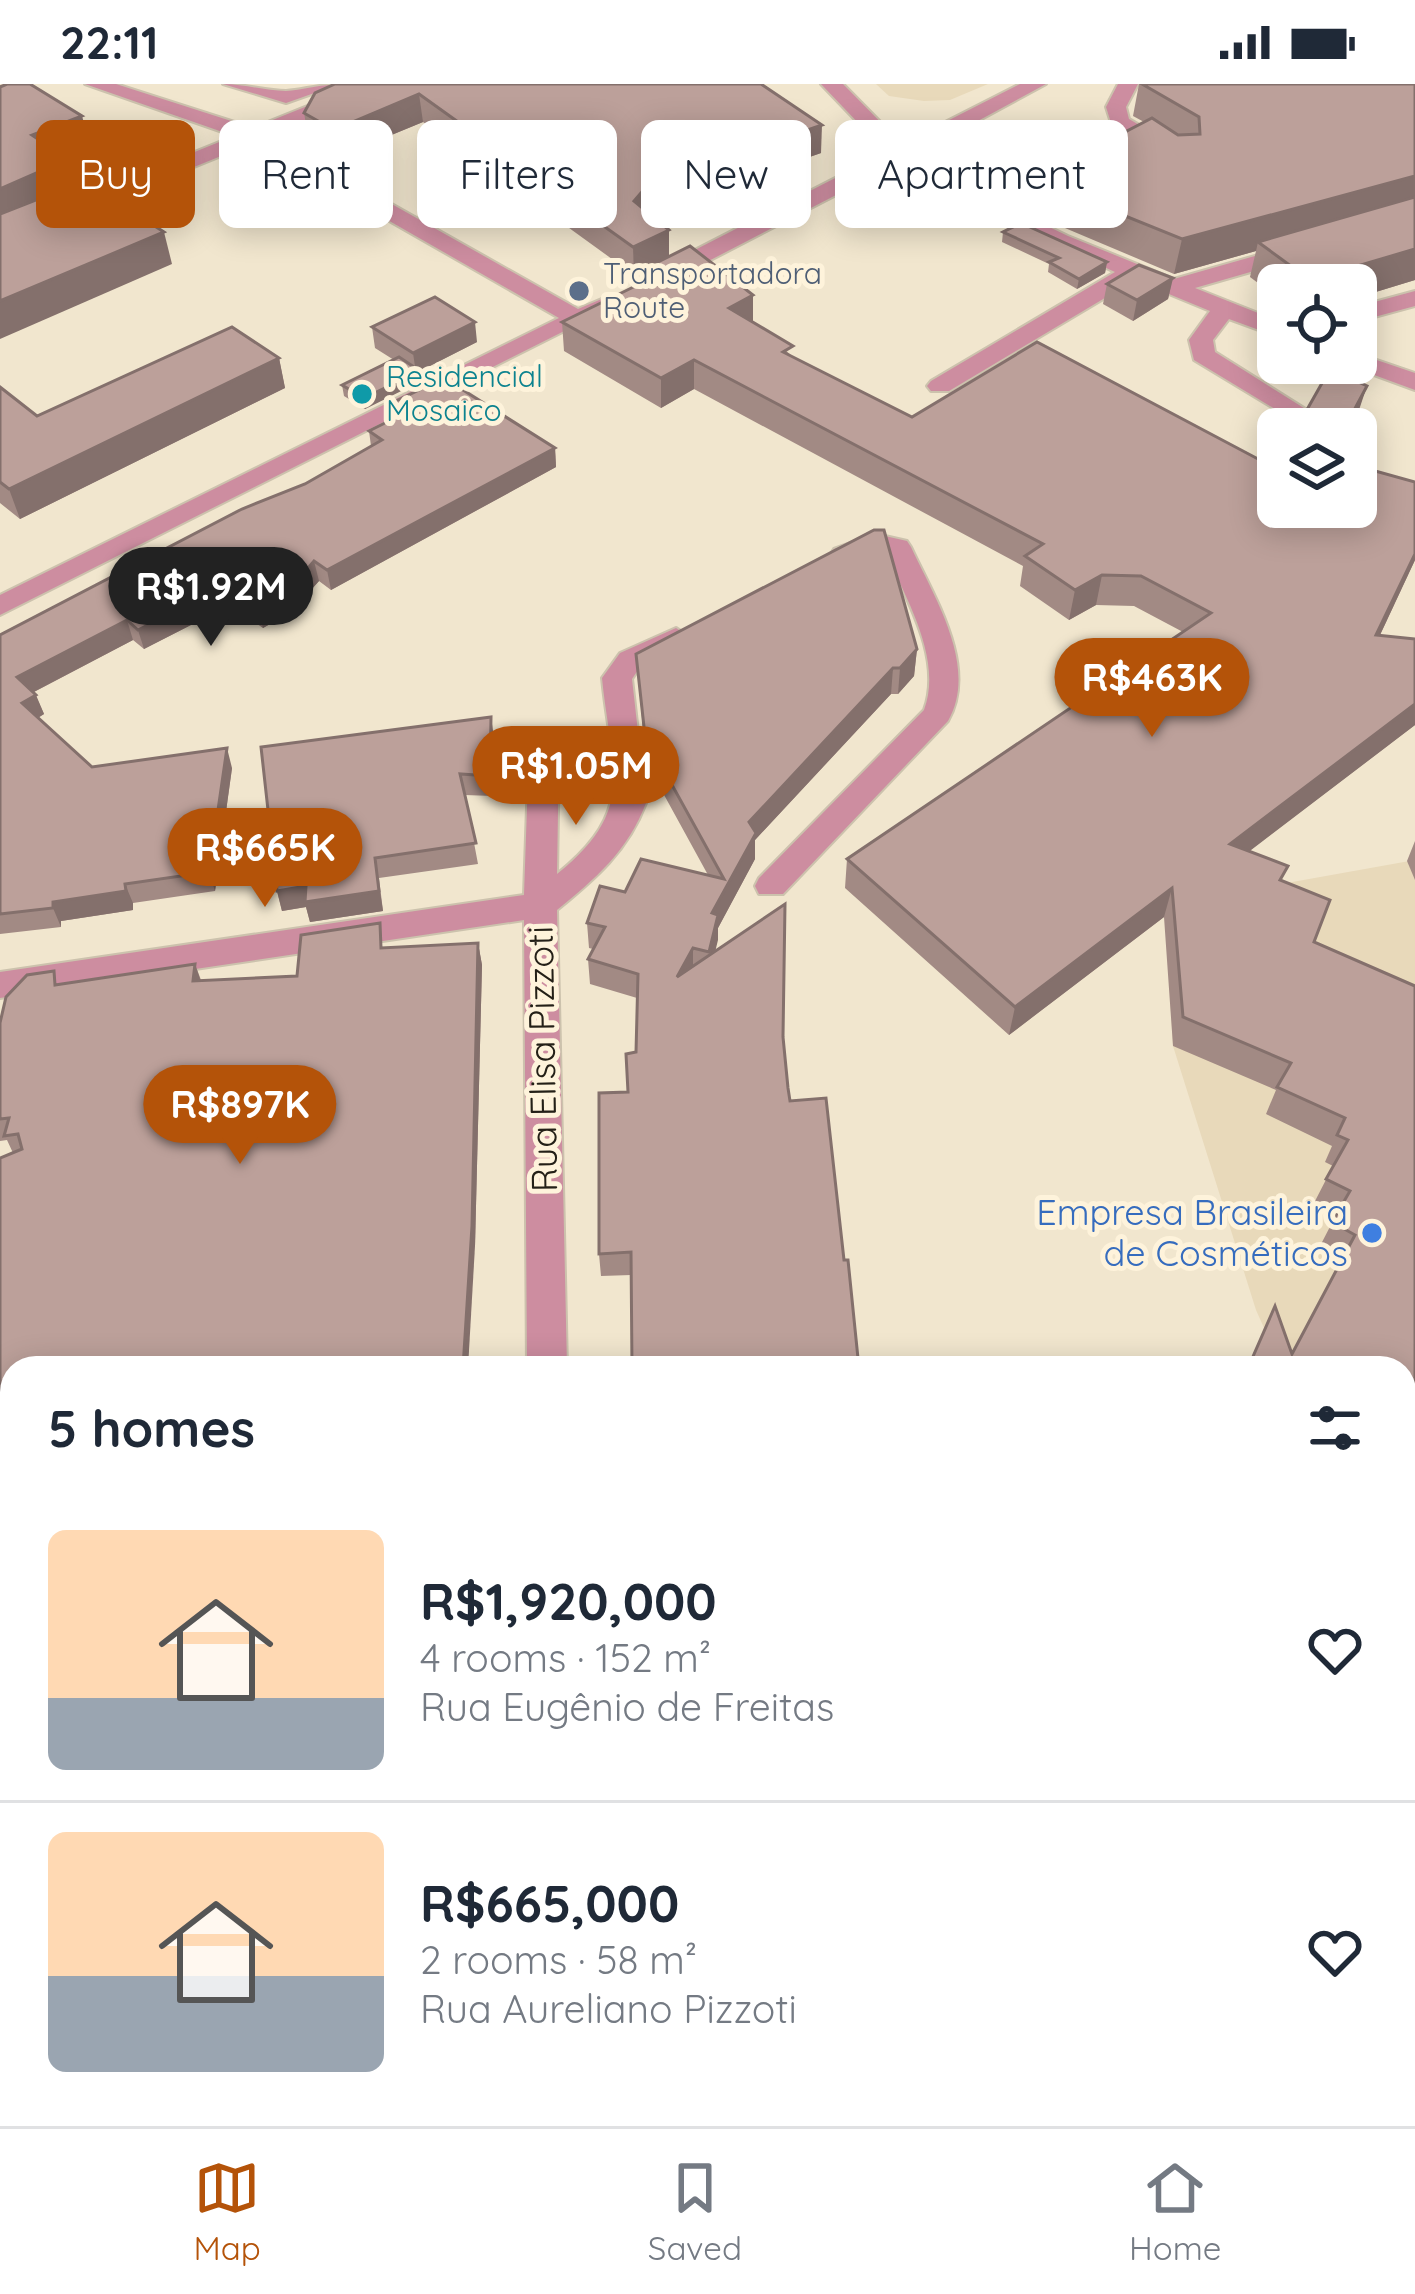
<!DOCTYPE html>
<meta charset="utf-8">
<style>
:root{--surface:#fff;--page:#f6f6f7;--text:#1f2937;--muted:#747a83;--line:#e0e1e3;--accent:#b45309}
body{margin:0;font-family:Quicksand,sans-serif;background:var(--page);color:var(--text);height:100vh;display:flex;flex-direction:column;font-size:45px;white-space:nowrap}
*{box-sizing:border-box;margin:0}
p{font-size:39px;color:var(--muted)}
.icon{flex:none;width:66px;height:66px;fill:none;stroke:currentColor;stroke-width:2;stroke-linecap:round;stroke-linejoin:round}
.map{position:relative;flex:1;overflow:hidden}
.drawer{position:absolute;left:0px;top:1272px;width:1416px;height:771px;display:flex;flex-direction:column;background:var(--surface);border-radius:36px 36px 0 0;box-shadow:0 6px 30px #0003}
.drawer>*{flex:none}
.guide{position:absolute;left:36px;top:36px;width:1344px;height:108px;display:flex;gap:24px}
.buttons{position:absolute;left:1257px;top:180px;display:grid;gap:24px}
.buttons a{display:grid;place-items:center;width:120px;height:120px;border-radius:18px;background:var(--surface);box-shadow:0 6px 30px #0003;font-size:60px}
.price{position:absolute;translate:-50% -102px;padding:0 27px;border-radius:42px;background:var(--accent);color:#fff;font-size:39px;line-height:78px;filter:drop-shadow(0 3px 6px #0008)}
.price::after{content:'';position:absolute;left:50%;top:72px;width:36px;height:27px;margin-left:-18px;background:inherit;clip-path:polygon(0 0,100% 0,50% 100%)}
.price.on{background:#222;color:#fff}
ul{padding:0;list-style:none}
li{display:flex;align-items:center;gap:36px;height:300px;padding:0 48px}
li+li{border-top:3px solid var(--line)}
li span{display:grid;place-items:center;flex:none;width:336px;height:240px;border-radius:18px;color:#555}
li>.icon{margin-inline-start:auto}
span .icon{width:144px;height:144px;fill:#fffc;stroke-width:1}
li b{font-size:51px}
h2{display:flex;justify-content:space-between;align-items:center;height:144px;padding:0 48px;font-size:51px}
.chip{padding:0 42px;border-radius:18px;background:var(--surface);box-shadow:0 6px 30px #0003;font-size:42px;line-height:108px}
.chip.on{background:var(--accent);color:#fff}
.status{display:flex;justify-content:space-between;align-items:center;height:84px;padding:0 60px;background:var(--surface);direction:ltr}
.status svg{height:33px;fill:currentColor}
.tab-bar{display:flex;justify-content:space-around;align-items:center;height:168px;border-top:3px solid var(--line);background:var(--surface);font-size:33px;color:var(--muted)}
.tab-bar a{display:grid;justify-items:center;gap:6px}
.tab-bar .on{color:var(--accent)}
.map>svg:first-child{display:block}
.built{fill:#e8d9ba}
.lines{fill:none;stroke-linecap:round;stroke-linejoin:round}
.minor-casing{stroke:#ccc2ad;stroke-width:4}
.minor{fill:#cd8da0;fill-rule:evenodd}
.wall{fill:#a28a84}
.shaded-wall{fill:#84706c}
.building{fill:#bca09a;stroke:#84706c;stroke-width:3}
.service-dot{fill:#5c6f8a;stroke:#fef3db;stroke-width:4.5}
.culture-dot{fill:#0f9aa8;stroke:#fef3db;stroke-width:4.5}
.shop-dot{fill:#3f7fe0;stroke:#fef3db;stroke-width:4.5}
.labels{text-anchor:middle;stroke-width:10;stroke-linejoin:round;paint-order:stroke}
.far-service-label{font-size:30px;fill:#4e5e75;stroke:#fef3db;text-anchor:start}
.far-culture-label{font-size:30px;fill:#0d838f;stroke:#fef3db;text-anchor:start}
.street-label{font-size:36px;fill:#242017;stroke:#fef3db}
.shop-label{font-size:36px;fill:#366cbe;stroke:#fef3db;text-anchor:end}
</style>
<div class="status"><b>22:11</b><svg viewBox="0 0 49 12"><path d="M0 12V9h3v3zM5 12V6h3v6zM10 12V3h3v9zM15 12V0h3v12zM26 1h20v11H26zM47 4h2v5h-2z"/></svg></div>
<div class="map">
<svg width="1415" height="2042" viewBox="0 0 1415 2042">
<rect width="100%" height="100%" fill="#f1e6ce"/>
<g class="built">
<polygon points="876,0 988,0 950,16 924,17 889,12"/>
<polygon points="1415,776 1415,1377 1404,1284 1282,1284 1256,1226 1173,962 1170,912 1259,804"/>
</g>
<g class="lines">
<g class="minor-casing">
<g id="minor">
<polygon points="85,0 116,0 253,44 362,0 390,0 271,52 578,225 604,214 616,221 0,531 0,511 559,234 253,59 0,162 0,147 234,52"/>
<path d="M223 0C244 0 266 7 286 7 303 6 319 0 337 1L286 19Z"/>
<polygon points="821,0 843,0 902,60 1020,0 1046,0 915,71 954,97 1068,152 1174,195 1290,162 1306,162 1306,172 1195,204 1278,237 1278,253 1229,235 1213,256 1215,268 1307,326 1303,331 1285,331 1194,276 1189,256 1210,227 1135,196 949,307 931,307 927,302 931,297 1115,188 938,107 898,79 666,199 650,199 650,189 886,68"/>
<polygon points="1118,0 1138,0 1126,23 1129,35 1182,66 1182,76 1166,76 1112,42 1106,23"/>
<polygon points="1415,207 1415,222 1356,238 1356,223"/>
<polygon points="1356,269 1415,289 1415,306 1347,281 1356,279"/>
<path d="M876 450 907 457 911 463C934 513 979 583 948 637L783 810H759L755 802 759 794 924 626C943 575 906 515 886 469L844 480 830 471 834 465Z"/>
<path d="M676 544 690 553 686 560 640 583 632 595 646 719C628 767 595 795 557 826L567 1284H527L524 836 0 914V888L524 811 529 665 544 655 559 665 557 790C638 725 611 686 602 594L620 569Z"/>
<polygon points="12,1506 12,1548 0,1550 0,1508"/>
<polygon points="1142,2031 1199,2031 1204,2042 1147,2042"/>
</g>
</g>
<use href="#minor" class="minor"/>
</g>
<g class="wall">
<polygon points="335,0 761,0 821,69 718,105 711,99 703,102 683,88 648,129 669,173 753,238 792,272 912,333 1275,384 1368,375 1369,385 1415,398 1415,476 1380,551 1415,641 1249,767 1283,797 1314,858 1415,902 1415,1472 1404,1466 1404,1284 1247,1284 1275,1222 1292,1270 1341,1177 1319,1164 1335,1133 1313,1121 1333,1082 1325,1078 1332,1062 1266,1030 1276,1006 1173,962 1164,833 1009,951 845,804 847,775 1183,548 1134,522 1096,521 1069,536 1020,502 1023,482 694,305 661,324 564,267 562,238 656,192 656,180 634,191 423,38 338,73 309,57 304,29"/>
<polygon points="1139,0 1415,0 1415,196 1356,214 1356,201 1278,201 1278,214 1250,193 1256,167 1174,190 1046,136 1051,102 1076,90 1079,72 1144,38 1133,32"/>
<polygon points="1003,148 1107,178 1105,189 1077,205 1048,188 1049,180 1002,158"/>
<polygon points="1173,194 1168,215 1133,237 1103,220 1107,200"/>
<polygon points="372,243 477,258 420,287 421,297 365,325 344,312 342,301 394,276 375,264"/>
<polygon points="279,274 285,304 20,435 0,419 0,303 37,332"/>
<polygon points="388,321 555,364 556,383 331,506 319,497 291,528 263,544 230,521 144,565 133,556 34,608 44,630 38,634 92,683 232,684 215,807 133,819 133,826 61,837 61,843 0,850 0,551 305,400 371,362 369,347 391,336"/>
<polygon points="917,565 914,592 898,610 891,610 755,756 755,775 718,844 715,868 631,1191 601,1192 599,1170 636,968 637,914 590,900 588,875 593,865 589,864 587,839 625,808 708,791 646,678 636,570"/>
<polygon points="494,654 493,712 465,711 478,780 379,794 383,827 310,838 306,823 282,827 277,807"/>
<polygon points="1415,757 1415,796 1407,777"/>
<polygon points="478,859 482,881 475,1162 12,1284 12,1458 0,1460 0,1074 13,1069 7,1056 0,1057 0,939 60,900 195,880 201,896 297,892 385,864"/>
</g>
<g class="shaded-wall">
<polygon points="419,10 423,38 338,73 334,46"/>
<polygon points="82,32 91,64 41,83 32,51"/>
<polygon points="822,41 821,69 718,105 718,77"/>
<polygon points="683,60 683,88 635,145 634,117"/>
<polygon points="711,72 711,99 703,102 703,74"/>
<polygon points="68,75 76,107 0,142 0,105"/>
<polygon points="1415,92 1415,123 1258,158 1256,167 1174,190 1182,155"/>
<polygon points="669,146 669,174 634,191 633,163"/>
<polygon points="164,148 172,180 0,255 0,217"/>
<polygon points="1415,165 1415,196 1356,214 1356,201 1308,201 1310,196"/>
<polygon points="1107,178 1105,189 1077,205 1079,195"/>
<polygon points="1173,194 1168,215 1133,237 1137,216"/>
<polygon points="753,211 753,240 729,224"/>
<polygon points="475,238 477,258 420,287 421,297 365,325 364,314 416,289 413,269"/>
<polygon points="279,274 285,304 20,435 9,405"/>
<polygon points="694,276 694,305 661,324 661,294"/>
<polygon points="1367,302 1357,332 1350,345 1344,345"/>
<polygon points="555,364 556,383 331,506 327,486"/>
<polygon points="1415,470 1415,476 1366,581 1376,551"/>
<polygon points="314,477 319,497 291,528 263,544 258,524"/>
<polygon points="1102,491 1096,521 1069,536 1075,506"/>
<polygon points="225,501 230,521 144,565 138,546"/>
<polygon points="127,536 133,556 24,613 17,593"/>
<polygon points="917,565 914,592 898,610 900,584"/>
<polygon points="893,584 891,610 755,756 755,775 718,844 718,856 709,893 712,829 749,738"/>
<polygon points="36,611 44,630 29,639 22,619"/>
<polygon points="1415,620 1415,641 1221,789 1230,760"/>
<polygon points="491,633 494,654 493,712 490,692"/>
<polygon points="227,664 232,684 215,807 209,788"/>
<polygon points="375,774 383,827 310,838 306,823 282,827 277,807"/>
<polygon points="125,800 133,819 133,826 61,837 61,843 53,824 53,818"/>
<polygon points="1172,804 1164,833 1009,951 1015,923"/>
<polygon points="478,859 482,881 475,1162 468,1284 463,1284"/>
<polygon points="693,864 693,889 677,893"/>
<polygon points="195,880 202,901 193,897"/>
<rect x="157" y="2031" width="20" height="11"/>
</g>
<g class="building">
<polygon points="7,0 30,0 82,32 32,51 68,75 0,105 0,3"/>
<polygon points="335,0 761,0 822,41 718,77 711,72 703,74 683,60 634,117 669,146 633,163 419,10 334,46 304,29 315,9"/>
<polygon points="1142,0 1415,0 1415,92 1182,155 1051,102 1096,80 1079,72 1152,34 1178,51 1200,50 1199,33"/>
<polygon points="84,97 164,148 0,217 0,130"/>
<polygon points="1415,113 1415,165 1310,196 1258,158"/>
<polygon points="1021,139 1107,178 1079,195 1049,178 1059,174 1003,148"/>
<polygon points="690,162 753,211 729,224 793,262 783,268 912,333 1037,258 1275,384 1278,378 1278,423 1356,423 1356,355 1373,360 1366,375 1372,376 1368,385 1415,398 1415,470 1376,551 1415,555 1415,620 1230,760 1288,782 1280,796 1330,816 1314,858 1415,902 1415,1441 1404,1436 1404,1284 1248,1284 1275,1222 1292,1270 1355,1151 1332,1138 1350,1107 1326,1095 1348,1056 1337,1051 1345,1034 1277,1003 1291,979 1183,933 1172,804 1015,923 847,775 1211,529 1141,492 1102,491 1075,506 1025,472 1043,460 694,276 661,294 562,238 666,187 656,179"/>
<polygon points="1139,181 1173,194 1137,216 1107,200"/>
<polygon points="435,213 475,238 413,269 372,243"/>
<polygon points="232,243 279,274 9,405 0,398 0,303 37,332"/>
<polygon points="399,273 420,287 364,314 342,301"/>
<polygon points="1330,285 1367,302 1344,345 1296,345"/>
<polygon points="444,294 555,364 327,486 314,477 287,509 258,524 225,501 138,546 127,536 17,593 36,611 22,619 92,683 227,664 209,788 125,800 126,807 53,818 53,824 0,830 0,551 242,425 305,400 382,356 369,347 403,330 388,321"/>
<polygon points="874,446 884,446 917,565 900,584 893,584 749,738 756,749 712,829 718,831 709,868 693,864 677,893 785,820 783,953 788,1004 790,1017 826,1014 844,1176 848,1176 859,1284 632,1284 631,1168 599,1170 599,1009 628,1008 626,970 636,968 638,890 588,875 605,843 587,839 600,802 625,808 641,775 724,795 645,652 636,570"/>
<polygon points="491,633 490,692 460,690 476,759 375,774 379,807 305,818 306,802 277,807 261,663"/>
<polygon points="380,839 381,864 478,859 472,1142 463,1284 12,1284 12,1440 0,1441 0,1074 22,1065 18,1050 4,1052 9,1034 0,1035 0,939 6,913 27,891 54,887 55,901 195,880 193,897 297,892 301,851"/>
<polygon points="12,1572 12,2031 157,2031 157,2042 0,2042 0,1573"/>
<polygon points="553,2031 928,2031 926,2042 548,2042 547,2034"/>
<polygon points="977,2031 1015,2031 1018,2034 1021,2031 1076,2031 1087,2042 968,2042"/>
</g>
<circle class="service-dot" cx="579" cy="207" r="12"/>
<circle class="culture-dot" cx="362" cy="310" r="12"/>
<circle class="shop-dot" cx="1372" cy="1149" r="12"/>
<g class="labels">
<g class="far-service-label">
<text x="603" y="200">Transportadora<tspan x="603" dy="34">Route</tspan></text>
</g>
<g class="far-culture-label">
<text x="386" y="303">Residencial<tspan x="386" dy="34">Mosaico</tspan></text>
</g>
<g class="street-label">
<text transform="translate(542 975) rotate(-91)" y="13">Rua Elisa Pizzoti</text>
</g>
<g class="shop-label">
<text x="1348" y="1141">Empresa Brasileira<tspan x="1348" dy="41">de Cosméticos</tspan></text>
</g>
</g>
</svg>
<div class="buttons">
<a><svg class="icon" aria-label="locate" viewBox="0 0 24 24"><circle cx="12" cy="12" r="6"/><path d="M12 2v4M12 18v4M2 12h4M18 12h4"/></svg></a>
<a><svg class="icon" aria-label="layers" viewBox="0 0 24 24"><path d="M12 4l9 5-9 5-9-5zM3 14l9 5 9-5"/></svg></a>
</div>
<b class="price on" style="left:211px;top:565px">R$1.92M</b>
<b class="price" style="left:1152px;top:656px">R$463K</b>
<b class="price" style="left:576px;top:744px">R$1.05M</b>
<b class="price" style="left:265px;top:826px">R$665K</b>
<b class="price" style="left:240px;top:1083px">R$897K</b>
<div class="guide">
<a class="chip on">Buy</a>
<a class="chip">Rent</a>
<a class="chip">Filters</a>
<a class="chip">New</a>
<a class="chip">Apartment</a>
</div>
<section class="drawer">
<h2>5 homes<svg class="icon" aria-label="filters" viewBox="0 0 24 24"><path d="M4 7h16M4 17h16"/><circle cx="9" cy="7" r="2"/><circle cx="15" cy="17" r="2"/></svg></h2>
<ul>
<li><span style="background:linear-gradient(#ffd9b3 70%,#9aa5b1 0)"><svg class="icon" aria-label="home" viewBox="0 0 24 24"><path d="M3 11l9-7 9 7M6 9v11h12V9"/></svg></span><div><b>R$1,920,000</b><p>4 rooms · 152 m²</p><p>Rua Eugênio de Freitas</p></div><svg class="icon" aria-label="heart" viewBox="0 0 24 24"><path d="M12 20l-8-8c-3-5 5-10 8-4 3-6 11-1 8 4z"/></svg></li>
<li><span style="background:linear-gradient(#ffd9b3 60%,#9aa5b1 0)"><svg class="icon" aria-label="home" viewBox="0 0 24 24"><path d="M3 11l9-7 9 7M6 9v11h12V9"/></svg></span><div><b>R$665,000</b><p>2 rooms · 58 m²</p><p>Rua Aureliano Pizzoti</p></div><svg class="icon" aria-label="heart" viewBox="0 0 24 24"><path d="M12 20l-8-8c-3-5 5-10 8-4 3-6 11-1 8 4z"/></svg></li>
</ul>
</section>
</div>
<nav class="tab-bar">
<a class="on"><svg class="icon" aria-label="map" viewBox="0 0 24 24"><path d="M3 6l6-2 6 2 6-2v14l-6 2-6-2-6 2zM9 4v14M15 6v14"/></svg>Map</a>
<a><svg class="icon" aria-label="saved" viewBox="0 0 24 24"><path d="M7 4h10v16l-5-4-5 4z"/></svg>Saved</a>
<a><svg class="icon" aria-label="home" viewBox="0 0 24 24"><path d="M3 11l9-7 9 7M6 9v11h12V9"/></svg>Home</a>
</nav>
